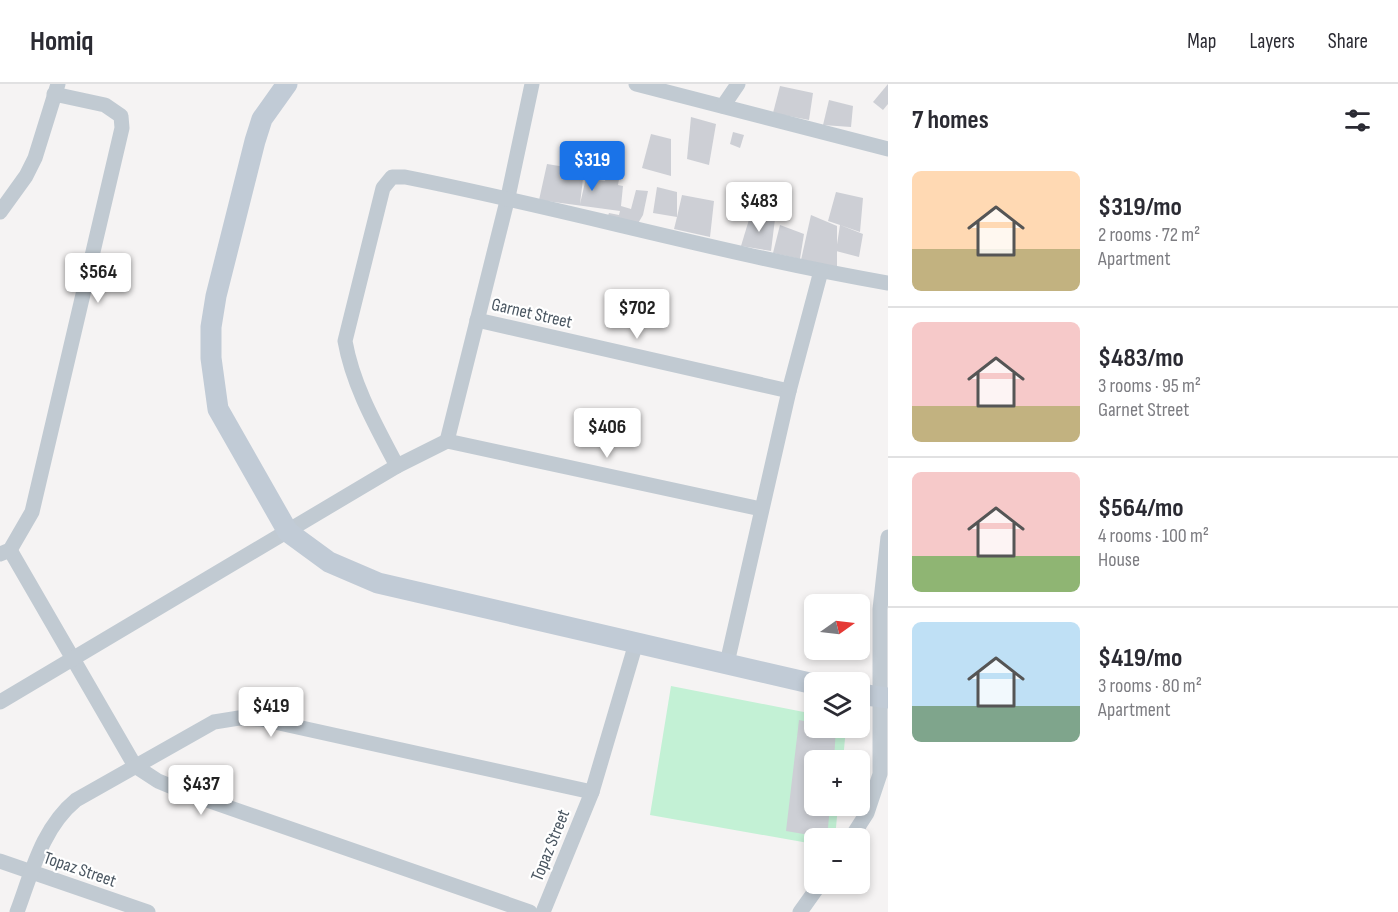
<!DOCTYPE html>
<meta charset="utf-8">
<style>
:root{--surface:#fff;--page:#f7f7f7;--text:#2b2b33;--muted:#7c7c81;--line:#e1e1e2;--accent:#1a73e8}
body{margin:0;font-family:"Sofia Sans Condensed",sans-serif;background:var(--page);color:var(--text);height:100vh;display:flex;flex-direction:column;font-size:22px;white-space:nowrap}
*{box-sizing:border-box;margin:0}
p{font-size:20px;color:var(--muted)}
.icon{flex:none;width:33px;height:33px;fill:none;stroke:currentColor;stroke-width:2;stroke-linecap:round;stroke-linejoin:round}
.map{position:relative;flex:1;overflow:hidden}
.side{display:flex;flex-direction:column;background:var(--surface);width:510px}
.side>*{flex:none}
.needle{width:39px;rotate:76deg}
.buttons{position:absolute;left:804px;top:510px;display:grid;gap:12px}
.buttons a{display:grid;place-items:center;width:66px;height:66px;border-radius:9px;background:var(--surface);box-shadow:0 3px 9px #0003;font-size:30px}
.price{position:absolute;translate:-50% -51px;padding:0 14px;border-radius:6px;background:#fff;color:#222;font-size:20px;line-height:39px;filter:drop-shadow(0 2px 3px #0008)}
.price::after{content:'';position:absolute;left:50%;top:36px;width:18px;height:14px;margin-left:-9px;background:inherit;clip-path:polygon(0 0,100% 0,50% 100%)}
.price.selected{background:var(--accent);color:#fff}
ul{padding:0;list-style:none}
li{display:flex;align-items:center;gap:18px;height:150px;padding:0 24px}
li+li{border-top:2px solid var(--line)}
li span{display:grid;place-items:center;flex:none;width:168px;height:120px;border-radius:9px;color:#555}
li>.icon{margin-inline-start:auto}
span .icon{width:72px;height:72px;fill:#fffc;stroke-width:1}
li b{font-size:26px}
h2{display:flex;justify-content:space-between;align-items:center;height:72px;padding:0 24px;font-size:26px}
header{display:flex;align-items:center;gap:36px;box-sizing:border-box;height:84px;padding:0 30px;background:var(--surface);border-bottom:2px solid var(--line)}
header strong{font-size:28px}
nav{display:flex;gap:33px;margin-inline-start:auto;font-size:21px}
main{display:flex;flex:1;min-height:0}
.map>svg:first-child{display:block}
.green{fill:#c3f1d5}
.building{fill:#cdcfd5}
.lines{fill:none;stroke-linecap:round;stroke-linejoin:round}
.street{stroke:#c1cad2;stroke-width:15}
.secondary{stroke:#c1cbd6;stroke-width:21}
.labels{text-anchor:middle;stroke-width:4.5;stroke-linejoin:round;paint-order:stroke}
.street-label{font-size:18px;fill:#4a5661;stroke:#fff}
</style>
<header>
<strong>Homiq</strong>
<nav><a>Map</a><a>Layers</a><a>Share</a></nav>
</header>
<main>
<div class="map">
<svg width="888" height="828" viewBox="0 0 888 828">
<rect width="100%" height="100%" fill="#f5f3f3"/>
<polygon class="green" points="671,602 814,630 814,644 846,644 843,676 814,676 814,722 838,722 835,754 814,754 814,760 650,731"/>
<g class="building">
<polygon points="888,0 888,20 883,26 873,18"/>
<polygon points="780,2 813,9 809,36 773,29"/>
<polygon points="829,16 853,22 851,43 823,41"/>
<polygon points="691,33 716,40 709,81 687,75"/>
<polygon points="733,48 744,51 740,64 730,60"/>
<polygon points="651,50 671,55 671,92 642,84"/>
<polygon points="547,80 584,86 580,120 586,94 605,97 609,80 621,84 618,101 623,102 621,122 631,125 636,106 648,107 643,131 637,141 607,134 609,129 619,131 620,127 539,116"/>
<polygon points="657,103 677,108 677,133 682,111 714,117 710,153 674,145 677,133 653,129"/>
<polygon points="836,108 863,114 860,148 840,141 863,150 859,173 836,167 840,141 828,137"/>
<polygon points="751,129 775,135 771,167 741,162"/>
<polygon points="811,131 837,142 837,185 801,176"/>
<polygon points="780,141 804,150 800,175 773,169"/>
<polygon points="799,636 814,639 814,644 836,644 834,676 814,676 814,722 830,722 827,754 786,747"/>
</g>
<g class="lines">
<g class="street">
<polyline points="636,0 888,65"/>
<polyline points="723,22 738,0"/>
<polyline points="0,128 26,92 35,74 58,0"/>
<polyline points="477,236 789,307"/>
<polyline points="447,357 508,113 532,0"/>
<path d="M397 382C376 342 353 302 345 257L383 104 392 93H405C567 125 726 171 888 199"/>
<polyline points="10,466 135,682 158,697 187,709 530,828"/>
<polyline points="0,470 10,466 32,428 122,44 121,32 105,21 54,10"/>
<polyline points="727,579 789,307 821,187"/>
<polyline points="0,618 397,382 447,357 761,425"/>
<polyline points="851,754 867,729 880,690 880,525 888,453"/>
<polyline points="0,777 148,828"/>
<path d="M17 828C32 788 42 744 76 716L214 638 239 634 261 635 592 708"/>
<polyline points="543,828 592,708 636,559"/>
<polyline points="800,828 820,800"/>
</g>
<g class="secondary">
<polyline points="287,0 262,35 255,57 216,212 211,243 211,274 218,325 288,448 329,478 378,499 814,600"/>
<polyline points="860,610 888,614"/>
</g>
</g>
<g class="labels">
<g class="street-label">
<text transform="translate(532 229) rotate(13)" y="6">Garnet Street</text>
<text transform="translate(550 761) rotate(-68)" y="6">Topaz Street</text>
<text transform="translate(80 785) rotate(19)" y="6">Topaz Street</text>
</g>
</g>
</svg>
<div class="buttons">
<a><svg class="needle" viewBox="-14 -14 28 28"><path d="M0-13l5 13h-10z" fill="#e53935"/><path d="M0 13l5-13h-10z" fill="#7c7c81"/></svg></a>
<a><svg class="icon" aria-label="layers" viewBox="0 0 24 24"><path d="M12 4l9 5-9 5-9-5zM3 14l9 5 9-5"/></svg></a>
<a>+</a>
<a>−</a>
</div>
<b class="price selected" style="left:592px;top:108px">$319</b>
<b class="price" style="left:759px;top:149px">$483</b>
<b class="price" style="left:98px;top:220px">$564</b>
<b class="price" style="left:637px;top:256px">$702</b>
<b class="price" style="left:607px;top:375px">$406</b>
<b class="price" style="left:271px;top:654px">$419</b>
<b class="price" style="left:201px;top:732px">$437</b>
</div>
<section class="side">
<h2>7 homes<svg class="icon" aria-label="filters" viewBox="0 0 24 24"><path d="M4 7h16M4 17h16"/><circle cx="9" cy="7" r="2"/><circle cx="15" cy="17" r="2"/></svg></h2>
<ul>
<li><span style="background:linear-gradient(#ffd9b3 65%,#c2b280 0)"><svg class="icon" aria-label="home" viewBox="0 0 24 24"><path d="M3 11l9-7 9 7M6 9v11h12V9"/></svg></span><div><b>$319/mo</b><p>2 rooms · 72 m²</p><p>Apartment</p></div></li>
<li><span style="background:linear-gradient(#f6c9c9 70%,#c2b280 0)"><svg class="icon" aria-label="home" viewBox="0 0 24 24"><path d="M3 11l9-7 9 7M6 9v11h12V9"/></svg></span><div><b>$483/mo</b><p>3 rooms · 95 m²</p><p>Garnet Street</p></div></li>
<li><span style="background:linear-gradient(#f6c9c9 70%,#8fb573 0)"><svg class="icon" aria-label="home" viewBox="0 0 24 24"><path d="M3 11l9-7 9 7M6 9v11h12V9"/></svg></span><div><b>$564/mo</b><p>4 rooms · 100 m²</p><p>House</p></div></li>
<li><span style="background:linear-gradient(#bfe0f5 70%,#7fa58c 0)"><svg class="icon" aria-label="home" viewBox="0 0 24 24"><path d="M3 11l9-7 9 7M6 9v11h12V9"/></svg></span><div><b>$419/mo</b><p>3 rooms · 80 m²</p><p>Apartment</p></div></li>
</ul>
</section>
</main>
